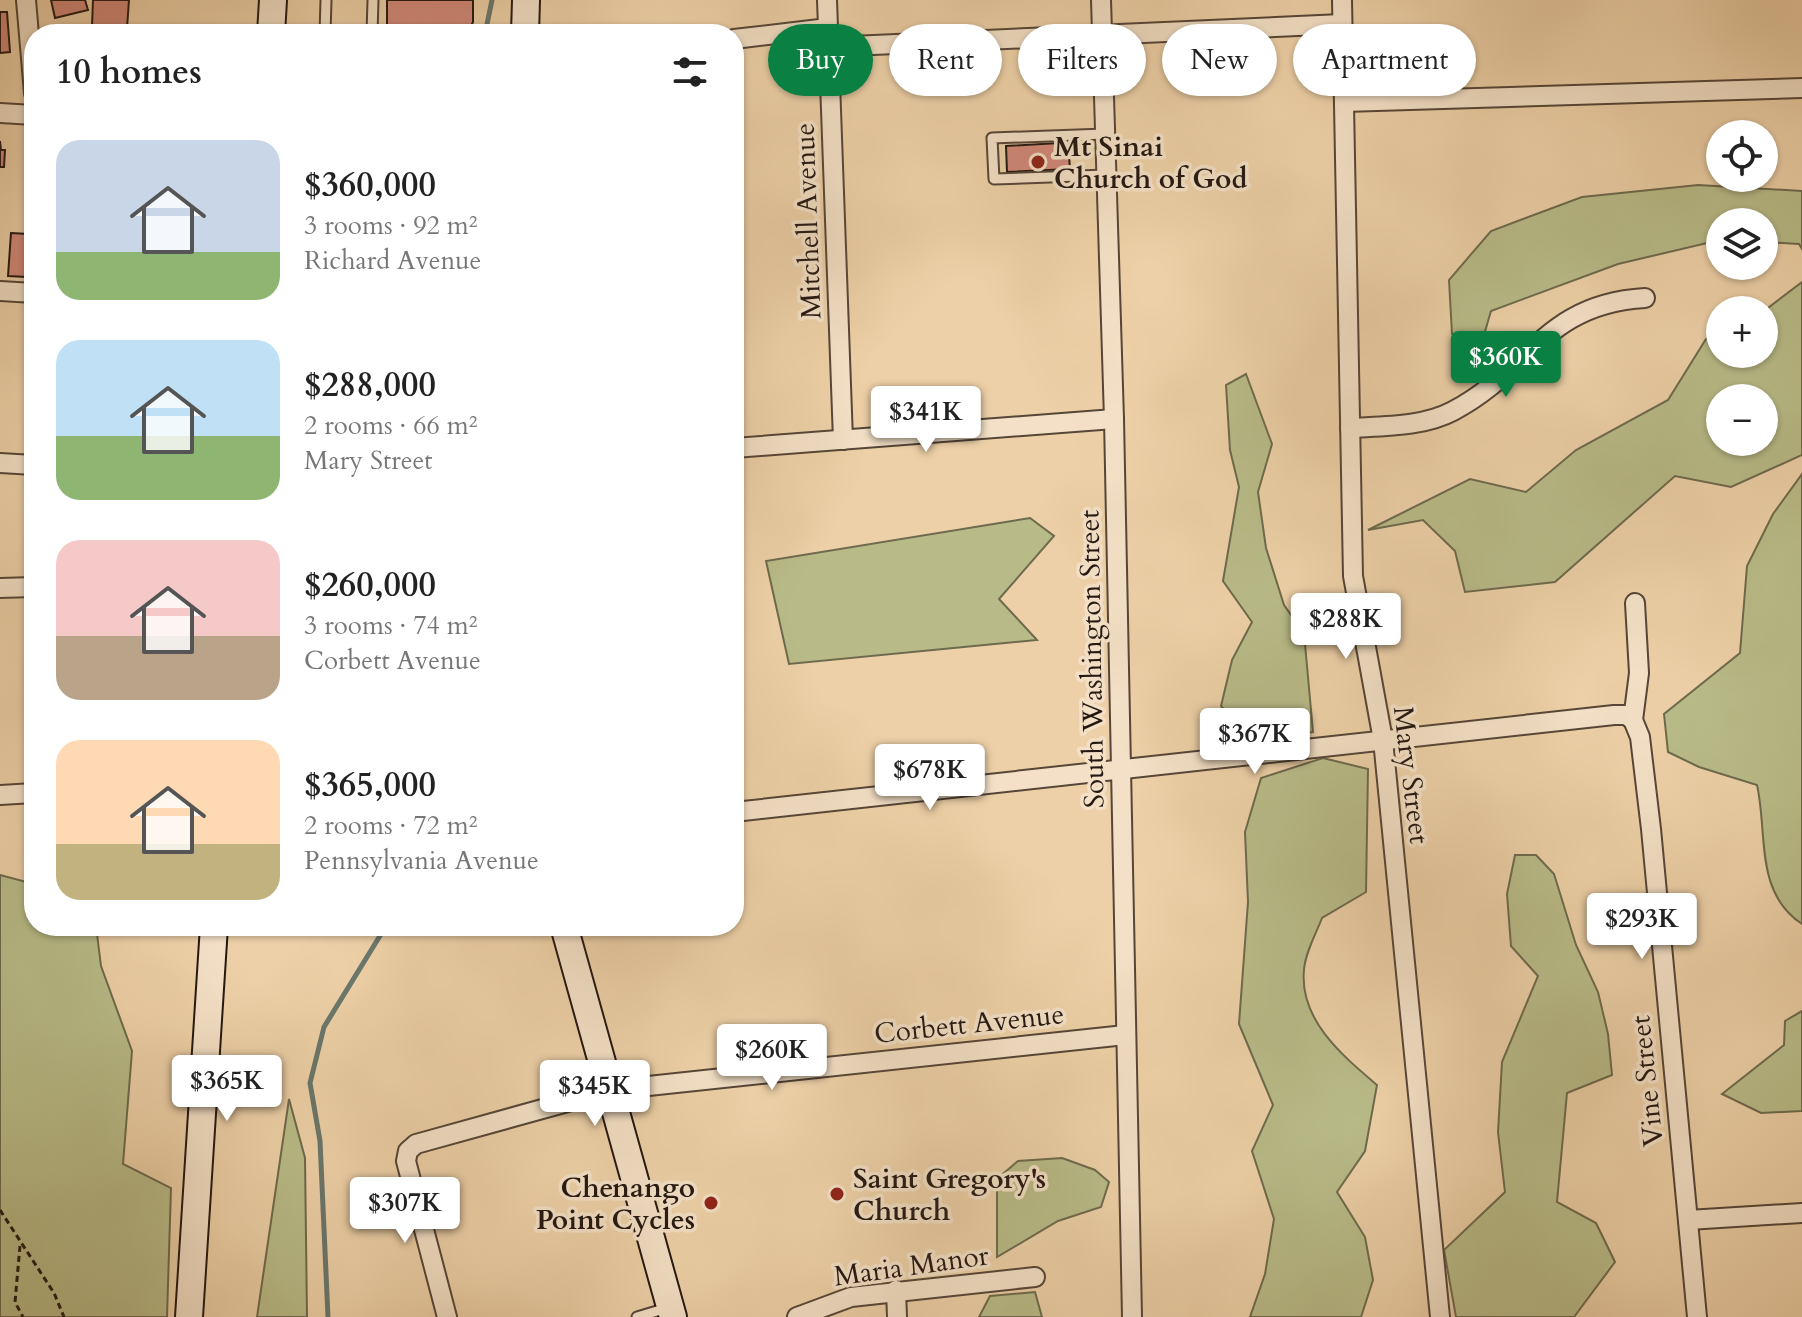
<!DOCTYPE html>
<meta charset="utf-8">
<style>
:root{--surface:#fff;--page:#f6f6f6;--text:#222;--muted:#767676;--accent:#0b8043}
body{margin:0;font-family:Cardo,serif;background:var(--page);color:var(--text);height:100vh;display:flex;flex-direction:column;font-size:30px;white-space:nowrap}
*{box-sizing:border-box;margin:0}
p{font-size:26px;color:var(--muted)}
.icon{flex:none;width:44px;height:44px;fill:none;stroke:currentColor;stroke-width:2;stroke-linecap:round;stroke-linejoin:round}
.map{position:relative;flex:1;overflow:hidden}
.drawer{position:absolute;left:24px;top:24px;width:720px;height:912px;display:flex;flex-direction:column;background:var(--surface);border-radius:32px;box-shadow:0 2px 6px #0004}
.drawer>*{flex:none}
.top-card{position:absolute;left:768px;top:24px;width:760px;height:72px;display:flex;gap:16px}
.fabs{position:absolute;left:1706px;top:120px;display:grid;gap:16px}
.fabs a{display:grid;place-items:center;width:72px;height:72px;border-radius:50%;background:var(--surface);box-shadow:0 2px 6px #0004;font-size:40px}
.price{position:absolute;translate:-50% -68px;padding:0 18px;border-radius:8px;background:#fff;color:#222;font-size:26px;line-height:52px;filter:drop-shadow(0 2px 4px #0008)}
.price::after{content:'';position:absolute;left:50%;top:48px;width:24px;height:18px;margin-left:-12px;background:inherit;clip-path:polygon(0 0,100% 0,50% 100%)}
.price.active{background:var(--accent);color:#fff}
ul{padding:0;list-style:none}
li{display:flex;align-items:center;gap:24px;height:200px;padding:0 32px}
li span{display:grid;place-items:center;flex:none;width:224px;height:160px;border-radius:24px;color:#555}
li>.icon{margin-inline-start:auto}
span .icon{width:96px;height:96px;fill:#fffc;stroke-width:1}
li b{font-size:34px}
h2{display:flex;justify-content:space-between;align-items:center;height:96px;padding:0 32px;font-size:34px}
.chip{padding:0 28px;border-radius:36px;background:var(--surface);box-shadow:0 2px 6px #0004;font-size:28px;line-height:72px}
.chip.active{background:var(--accent);color:#fff}
.map>svg:first-child{display:block}
.green{fill:#b8bb88;stroke:#6e6a4d;stroke-width:2;fill-rule:evenodd}
.lines{fill:none;stroke-linecap:round;stroke-linejoin:round}
.stream{stroke:#6a776c;stroke-width:5}
.building{fill:#d18879;stroke:#241812;stroke-width:2}
.lane-casing{stroke:#564637;stroke-width:13}
.street-casing{stroke:#564637;stroke-width:22}
.secondary-casing{stroke:#241812;stroke-width:30}
.path{stroke:#241812;stroke-width:3;stroke-dasharray:6 4;stroke-linecap:butt}
.lane{stroke:#f3e0c6;stroke-width:9}
.street{stroke:#f3e0c6;stroke-width:18}
.secondary{stroke:#f3e0c6;stroke-width:26}
.poi-dot{fill:#8f2418;stroke:#f3e0c6;stroke-width:3}
.labels{text-anchor:middle;stroke-width:7;stroke-linejoin:round;paint-order:stroke}
.poi-label{font-size:28px;font-weight:bold;fill:#241812;stroke:#f3e0c6;text-anchor:start}
.street-label{font-size:28px;fill:#241812;stroke:#f3e0c6}
</style>
<div class="map">
<svg width="1802" height="1317" viewBox="0 0 1802 1317">
<rect width="100%" height="100%" fill="#edd0a7"/>
<filter id="stains"><feTurbulence type="fractalNoise" baseFrequency=".0025" numOctaves="4"/><feColorMatrix values="0 0 0 0 .2 0 0 0 0 .09 0 0 0 0 .02 0 0 0 .5 -.17"/></filter>
<radialGradient id="worn" r=".72"><stop offset=".6" stop-color="#630" stop-opacity="0"/><stop offset="1" stop-color="#630" stop-opacity=".3"/></radialGradient>
<g class="green">
<polygon points="1698,185 1802,191 1802,249 1799,244 1764,242 1764,222 1720,222 1720,240 1618,264 1491,311 1479,352 1452,334 1449,280 1491,231 1582,197"/>
<path d="M1802 282V455L1731 487 1675 476 1555 582 1465 592 1455 551 1423 520 1368 530 1470 479 1526 492 1576 450 1668 400 1706 339 1720 332V354H1764V311ZM1720 398H1764V442H1720Z"/>
<polygon points="1246,374 1272,444 1258,492 1266,548 1284,605 1304,633 1313,732 1248,738 1221,706 1232,660 1252,622 1223,581 1239,487 1230,450 1226,385"/>
<path d="M1802 474V924C1754 892 1768 834 1757 785L1699 767 1668 752 1664 714 1740 653 1747 566 1773 514Z"/>
<polygon points="1030,518 1054,536 999,599 1037,640 789,664 766,561"/>
<path d="M1323 758 1368 769 1366 892 1322 918C1316 934 1305 953 1304 970 1299 1020 1343 1056 1377 1085L1365 1151 1337 1192 1365 1237 1373 1280 1361 1317H1250L1265 1274 1274 1219 1252 1151 1273 1105 1239 1024 1248 902 1245 832 1261 778Z"/>
<polygon points="1515,855 1536,855 1554,874 1576,945 1598,992 1608,1034 1612,1075 1567,1093 1557,1202 1596,1223 1615,1262 1574,1317 1456,1317 1444,1250 1505,1192 1498,1132 1502,1062 1538,976 1511,946 1507,894"/>
<polygon points="0,875 34,884 34,926 96,926 101,966 132,1051 123,1164 171,1188 167,1317 0,1317"/>
<polygon points="1802,1011 1802,1111 1761,1113 1722,1094 1784,1045 1785,1021"/>
<polygon points="289,1099 305,1158 307,1317 257,1317"/>
<polygon points="1062,1158 1095,1170 1109,1182 1101,1207 1058,1221 997,1257 997,1179 1018,1161"/>
<polygon points="1035,1292 1042,1317 979,1317 990,1296"/>
</g>
<g class="lines">
<g class="stream">
<polyline points="485,34 492,0"/>
<polyline points="328,1317 320,1141 310,1083 324,1027 386,926"/>
</g>
</g>
<g class="building">
<polygon points="51,0 85,0 88,10 55,18"/>
<polygon points="93,0 129,0 127,28 92,26"/>
<polygon points="387,0 473,0 473,22 467,34 387,34"/>
<polygon points="0,12 7,12 10,52 0,53"/>
<polygon points="103,28 126,30 126,34 103,34"/>
<polygon points="0,141 1,150 5,150 4,167 0,167"/>
<polygon points="1059,143 1059,155 1069,155 1070,169 1007,172 1006,146"/>
<polygon points="11,233 28,234 26,277 8,276"/>
</g>
<g class="lines">
<g class="lane-casing">
<g id="lane">
<polyline points="325,34 326,0"/>
<polyline points="372,34 373,0"/>
<polyline points="1105,134 992,138 994,179 1106,175"/>
<polyline points="637,1317 667,1308"/>
</g>
</g>
<g class="street-casing">
<g id="street">
<polyline points="26,0 34,93"/>
<polyline points="827,0 843,440"/>
<polyline points="1101,0 1114,419 1132,1317"/>
<polyline points="1342,0 1353,576 1383,740 1440,1317"/>
<polyline points="734,39 828,28"/>
<polyline points="829,47 1342,24"/>
<polyline points="1344,102 1802,88"/>
<polyline points="0,113 34,115"/>
<polyline points="0,291 34,293"/>
<path d="M1350 428C1384 426 1423 427 1453 411 1531 370 1544 304 1645 298"/>
<polyline points="734,448 1114,419"/>
<polyline points="0,463 34,465"/>
<polyline points="0,588 34,587"/>
<polyline points="1635,603 1639,673 1633,720 1640,737 1651,829 1697,1317"/>
<polyline points="0,795 34,793"/>
<polyline points="734,812 1614,715 1626,715 1633,720"/>
<polyline points="1688,1220 1802,1213"/>
<polyline points="896,1290 897,1317"/>
<polyline points="447,1317 406,1161 408,1151 416,1144 611,1090 1125,1035"/>
<polyline points="797,1317 851,1297 1035,1277"/>
</g>
</g>
<g class="secondary-casing">
<g id="secondary">
<polyline points="271,34 273,0"/>
<polyline points="525,34 526,0"/>
<polyline points="564,926 673,1317"/>
<polyline points="189,1317 214,926"/>
</g>
</g>
<g class="path">
<polyline points="0,1210 54,1293 64,1317"/>
<polyline points="20,1246 15,1302 23,1317"/>
</g>
<use href="#lane" class="lane"/>
<use href="#street" class="street"/>
<use href="#secondary" class="secondary"/>
</g>
<g class="poi-dot">
<circle cx="1038" cy="162" r="8"/>
<circle cx="837" cy="1194" r="8"/>
<circle cx="711" cy="1203" r="8"/>
</g>
<g class="labels">
<g class="poi-label">
<text x="1054" y="156">Mt Sinai<tspan x="1054" dy="32">Church of God</tspan></text>
<text x="853" y="1188">Saint Gregory's<tspan x="853" dy="32">Church</tspan></text>
<text x="695" y="1197" text-anchor="end">Chenango<tspan x="695" dy="32">Point Cycles</tspan></text>
</g>
<g class="street-label">
<text transform="translate(807 221) rotate(-92)" y="10">Mitchell Avenue</text>
<text transform="translate(1091 659) rotate(-91)" y="10">South Washington Street</text>
<text transform="translate(1412 775) rotate(83)" y="10">Mary Street</text>
<text transform="translate(969 1023) rotate(-6)" y="10">Corbett Avenue</text>
<text transform="translate(1646 1081) rotate(-96)" y="10">Vine Street</text>
<text transform="translate(911 1265) rotate(-8)" y="10">Maria Manor</text>
</g>
</g>
<rect width="100%" height="100%" filter="url(#stains)"/>
<rect width="100%" height="100%" fill="url(#worn)"/>
</svg>
<div class="fabs">
<a><svg class="icon" aria-label="locate" viewBox="0 0 24 24"><circle cx="12" cy="12" r="6"/><path d="M12 2v4M12 18v4M2 12h4M18 12h4"/></svg></a>
<a><svg class="icon" aria-label="layers" viewBox="0 0 24 24"><path d="M12 4l9 5-9 5-9-5zM3 14l9 5 9-5"/></svg></a>
<a>+</a>
<a>−</a>
</div>
<b class="price active" style="left:1506px;top:399px">$360K</b>
<b class="price" style="left:926px;top:454px">$341K</b>
<b class="price" style="left:1346px;top:661px">$288K</b>
<b class="price" style="left:1255px;top:776px">$367K</b>
<b class="price" style="left:930px;top:812px">$678K</b>
<b class="price" style="left:1642px;top:961px">$293K</b>
<b class="price" style="left:772px;top:1092px">$260K</b>
<b class="price" style="left:227px;top:1123px">$365K</b>
<b class="price" style="left:595px;top:1128px">$345K</b>
<b class="price" style="left:405px;top:1245px">$307K</b>
<div class="top-card">
<a class="chip active">Buy</a>
<a class="chip">Rent</a>
<a class="chip">Filters</a>
<a class="chip">New</a>
<a class="chip">Apartment</a>
</div>
<section class="drawer">
<h2>10 homes<svg class="icon" aria-label="filters" viewBox="0 0 24 24"><path d="M4 7h16M4 17h16"/><circle cx="9" cy="7" r="2"/><circle cx="15" cy="17" r="2"/></svg></h2>
<ul>
<li><span style="background:linear-gradient(#c9d6e8 70%,#8fb573 0)"><svg class="icon" aria-label="home" viewBox="0 0 24 24"><path d="M3 11l9-7 9 7M6 9v11h12V9"/></svg></span><div><b>$360,000</b><p>3 rooms · 92 m²</p><p>Richard Avenue</p></div></li>
<li><span style="background:linear-gradient(#bfe0f5 60%,#8fb573 0)"><svg class="icon" aria-label="home" viewBox="0 0 24 24"><path d="M3 11l9-7 9 7M6 9v11h12V9"/></svg></span><div><b>$288,000</b><p>2 rooms · 66 m²</p><p>Mary Street</p></div></li>
<li><span style="background:linear-gradient(#f6c9c9 60%,#b9a48a 0)"><svg class="icon" aria-label="home" viewBox="0 0 24 24"><path d="M3 11l9-7 9 7M6 9v11h12V9"/></svg></span><div><b>$260,000</b><p>3 rooms · 74 m²</p><p>Corbett Avenue</p></div></li>
<li><span style="background:linear-gradient(#ffd9b3 65%,#c2b280 0)"><svg class="icon" aria-label="home" viewBox="0 0 24 24"><path d="M3 11l9-7 9 7M6 9v11h12V9"/></svg></span><div><b>$365,000</b><p>2 rooms · 72 m²</p><p>Pennsylvania Avenue</p></div></li>
</ul>
</section>
</div>
